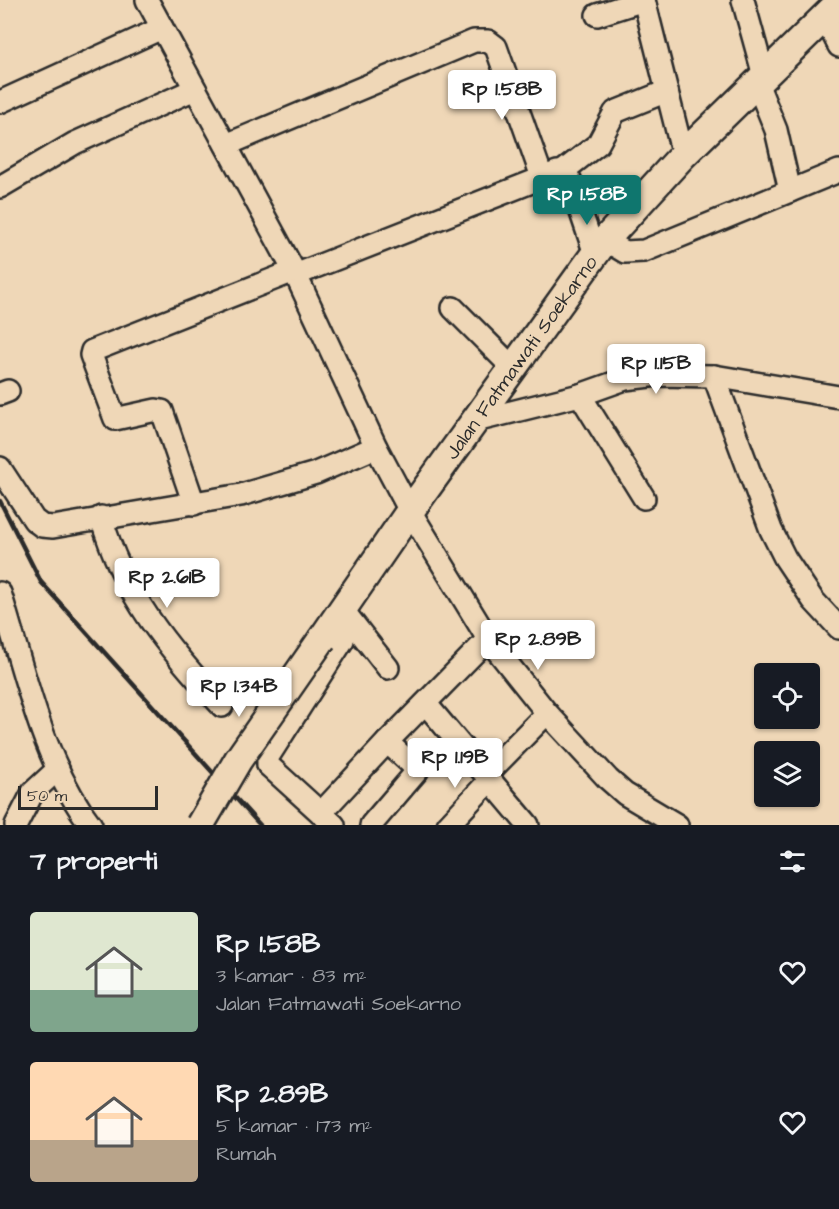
<!DOCTYPE html>
<html lang="id">
<meta charset="utf-8">
<style>
:root{--surface:#171b24;--page:#242831;--text:#f1f3f6;--muted:#9ea1a6;--accent:#0f766e}
body{margin:0;font-family:"Architects Daughter",sans-serif;background:var(--page);color:var(--text);height:100vh;display:flex;flex-direction:column;font-size:22px;white-space:nowrap}
*{box-sizing:border-box;margin:0}
p{font-size:20px;color:var(--muted)}
.icon{flex:none;width:33px;height:33px;fill:none;stroke:currentColor;stroke-width:2;stroke-linecap:round;stroke-linejoin:round}
.map{position:relative;height:825px;overflow:hidden}
.drawer{display:flex;flex-direction:column;background:var(--surface);flex:1}
.drawer>*{flex:none}
.buttons{position:absolute;left:754px;top:663px;display:grid;gap:12px}
.buttons a{display:grid;place-items:center;width:66px;height:66px;border-radius:6px;background:var(--surface);box-shadow:0 2px 4px #0004;font-size:30px}
.scale{position:absolute;left:18px;bottom:15px;width:140px;box-sizing:border-box;padding-left:6px;border:3px solid #2b2b2b;border-top:0;font-size:16px;line-height:21px;white-space:nowrap;color:#2b2b2b;-webkit-text-stroke:4px #efd7b7;paint-order:stroke}
.price{position:absolute;translate:-50% -51px;padding:0 14px;border-radius:6px;background:#fff;color:#222;font-size:20px;line-height:39px;filter:drop-shadow(0 2px 3px #0008)}
.price::after{content:'';position:absolute;left:50%;top:36px;width:18px;height:14px;margin-left:-9px;background:inherit;clip-path:polygon(0 0,100% 0,50% 100%)}
.price.current{background:var(--accent);color:#fff}
ul{padding:0;list-style:none}
li{display:flex;align-items:center;gap:18px;height:150px;padding:0 30px}
li span{display:grid;place-items:center;flex:none;width:168px;height:120px;border-radius:6px;color:#555}
li>.icon{margin-inline-start:auto}
span .icon{width:72px;height:72px;fill:#fffc;stroke-width:1}
li b{font-size:26px}
h2{display:flex;justify-content:space-between;align-items:center;height:72px;padding:0 30px;font-size:26px}
.map>svg:first-child{display:block}
.lines{fill:none;stroke-linecap:round;stroke-linejoin:round}
.minor-casing{stroke:#2b2b2b;stroke-width:26}
.major-casing{stroke:#2b2b2b;stroke-width:32}
.minor{stroke:#efd7b7;stroke-width:21}
.major{stroke:#efd7b7;stroke-width:27}
.rail{stroke:#2b2b2b;stroke-width:4.5}
.major-bridge-casing{stroke:#2b2b2b;stroke-width:32;stroke-linecap:butt}
.major-bridge{stroke:#efd7b7;stroke-width:27}
.labels{text-anchor:middle;stroke-width:4.5;stroke-linejoin:round;paint-order:stroke}
.street-label{font-size:20px;fill:#2b2b2b;stroke:#efd7b7}
</style>
<div class="map">
<svg width="839" height="825" viewBox="0 0 839 825">
<rect width="100%" height="100%" fill="#efd7b7"/>
<filter id="ink" filterUnits="userSpaceOnUse"><feTurbulence type="fractalNoise" baseFrequency=".0167" numOctaves="2"/><feDisplacementMap in="SourceGraphic" scale="12" xChannelSelector="R" yChannelSelector="G"/><feConvolveMatrix kernelMatrix="1 2 1 2 8 2 1 2 1" color-interpolation-filters="sRGB"/></filter>
<g filter="url(#ink)">
<g class="lines">
<g class="minor-casing">
<g id="minor">
<polyline points="147,0 294,271 376,447 410,511 488,639 547,713 608,779 625,794 677,825"/>
<polyline points="644,0 683,155"/>
<polyline points="743,0 764,76"/>
<polyline points="597,15 644,0"/>
<polyline points="825,18 839,46"/>
<polyline points="757,83 776,130 790,191"/>
<polyline points="0,102 162,28"/>
<polyline points="226,145 474,41 488,41 496,47 542,177"/>
<polyline points="562,172 598,144 615,112 667,91"/>
<polyline points="0,187 75,143 195,89"/>
<polyline points="605,240 625,252 644,251 839,171"/>
<polyline points="295,275 557,172 565,173 570,180 595,254"/>
<polyline points="453,308 513,368"/>
<polyline points="714,376 771,530 785,558 813,600 839,628"/>
<polyline points="0,394 8,391"/>
<polyline points="580,395 644,498"/>
<polyline points="475,421 580,395 625,379 658,375 714,376 839,397"/>
<polyline points="0,468 34,520 42,526 53,527 241,495 316,473 376,447"/>
<polyline points="194,504 162,411 156,410 115,419 91,355 92,351 294,271"/>
<path d="M101 517C123 594 168 649 222 706"/>
<path d="M0 593C24 669 42 762 91 825"/>
<polyline points="342,609 388,668"/>
<polyline points="332,623 343,634 343,640 268,757 268,765 334,825"/>
<polyline points="426,704 528,825"/>
<polyline points="387,742 488,639"/>
<polyline points="486,775 547,713"/>
<polyline points="321,813 387,742 418,770 371,825"/>
<polyline points="16,825 33,792 58,769"/>
<polyline points="448,825 490,780"/>
</g>
</g>
<g class="major-casing">
<g id="major">
<path id="s1" d="M322 639 410 511 605 240 683 155 839 3"/>
</g>
</g>
<use href="#minor" class="minor"/>
<use href="#major" class="major"/>
<polyline class="rail" points="0,501 41,582 260,825"/>
<g class="major-bridge-casing">
<polyline id="major-bridge" points="200,825 238,760 322,639"/>
</g>
<use href="#major-bridge" class="major-bridge"/>
</g>
</g>
<g class="labels">
<g class="street-label">
<text dy="7" stroke="none"><textPath href="#s1" startOffset="345">Jalan Fatmawati Soekarno</textPath></text>
</g>
</g>
</svg>
<div class="buttons">
<a><svg class="icon" aria-label="locate" viewBox="0 0 24 24"><circle cx="12" cy="12" r="6"/><path d="M12 2v4M12 18v4M2 12h4M18 12h4"/></svg></a>
<a><svg class="icon" aria-label="layers" viewBox="0 0 24 24"><path d="M12 4l9 5-9 5-9-5zM3 14l9 5 9-5"/></svg></a>
</div>
<div class="scale">50 m</div>
<b class="price" style="left:502px;top:121px">Rp 1.58B</b>
<b class="price current" style="left:587px;top:226px">Rp 1.58B</b>
<b class="price" style="left:656px;top:395px">Rp 1.15B</b>
<b class="price" style="left:167px;top:609px">Rp 2.61B</b>
<b class="price" style="left:538px;top:671px">Rp 2.89B</b>
<b class="price" style="left:239px;top:718px">Rp 1.34B</b>
<b class="price" style="left:455px;top:789px">Rp 1.19B</b>
</div>
<section class="drawer">
<h2>7 properti<svg class="icon" aria-label="filters" viewBox="0 0 24 24"><path d="M4 7h16M4 17h16"/><circle cx="9" cy="7" r="2"/><circle cx="15" cy="17" r="2"/></svg></h2>
<ul>
<li><span style="background:linear-gradient(#dfe7d0 65%,#7fa58c 0)"><svg class="icon" aria-label="home" viewBox="0 0 24 24"><path d="M3 11l9-7 9 7M6 9v11h12V9"/></svg></span><div><b>Rp 1.58B</b><p>3 kamar · 83 m²</p><p>Jalan Fatmawati Soekarno</p></div><svg class="icon" aria-label="heart" viewBox="0 0 24 24"><path d="M12 20l-8-8c-3-5 5-10 8-4 3-6 11-1 8 4z"/></svg></li>
<li><span style="background:linear-gradient(#ffd9b3 65%,#b9a48a 0)"><svg class="icon" aria-label="home" viewBox="0 0 24 24"><path d="M3 11l9-7 9 7M6 9v11h12V9"/></svg></span><div><b>Rp 2.89B</b><p>5 kamar · 173 m²</p><p>Rumah</p></div><svg class="icon" aria-label="heart" viewBox="0 0 24 24"><path d="M12 20l-8-8c-3-5 5-10 8-4 3-6 11-1 8 4z"/></svg></li>
</ul>
</section>
